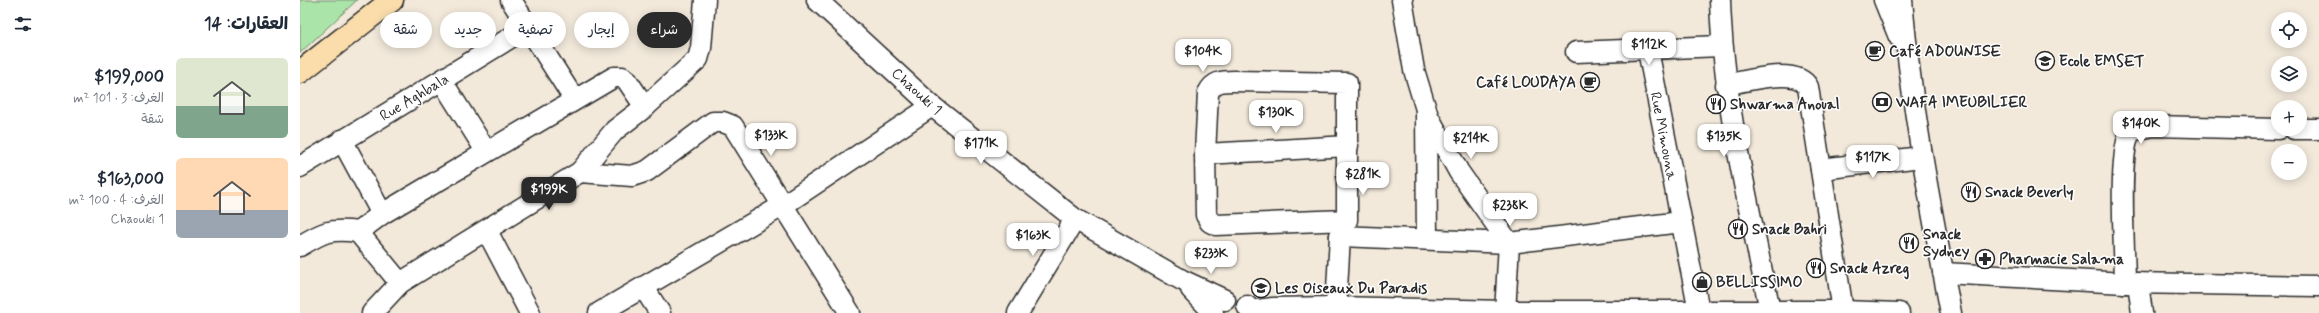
<!DOCTYPE html>
<html lang="ar">
<meta charset="utf-8">
<style>
:root{--surface:#fff;--page:#f2f2f3;--text:#1f2937;--muted:#747a83;--accent:#2b2b2b}
body{margin:0;font-family:Mynerve,"Playpen Sans Arabic",sans-serif;background:var(--page);color:var(--text);direction:rtl;height:100vh;display:flex;flex-direction:column;font-size:15px;white-space:nowrap}
*{box-sizing:border-box;margin:0}
p{font-size:13px;color:var(--muted)}
.icon{flex:none;width:22px;height:22px;fill:none;stroke:currentColor;stroke-width:2;stroke-linecap:round;stroke-linejoin:round}
.map{position:relative;flex:1;overflow:hidden;direction:ltr}
.side{display:flex;flex-direction:column;background:var(--surface);width:300px}
.side>*{flex:none}
.hud{position:absolute;left:12px;top:12px;width:380px;height:36px;direction:rtl;display:flex;gap:8px}
.buttons{position:absolute;left:1971px;top:12px;display:grid;gap:8px}
.buttons a{display:grid;place-items:center;width:36px;height:36px;border-radius:50%;background:var(--surface);box-shadow:0 2px 10px #0003;font-size:20px}
.price{position:absolute;translate:-50% -34px;padding:0 9px;border-radius:8px;background:#fff;color:#222;font-size:13px;line-height:26px;filter:drop-shadow(0 1px 2px #0008)}
.price::after{content:'';position:absolute;left:50%;top:24px;width:12px;height:9px;margin-left:-6px;background:inherit;clip-path:polygon(0 0,100% 0,50% 100%)}
.price.current{background:var(--accent);color:#fff}
ul{padding:0;list-style:none}
li{display:flex;align-items:center;gap:12px;height:100px;padding:0 12px}
li span{display:grid;place-items:center;flex:none;width:112px;height:80px;border-radius:6px;color:#555}
li>.icon{margin-inline-start:auto}
span .icon{width:48px;height:48px;fill:#fffc;stroke-width:1}
li b{font-size:17px}
h2{display:flex;justify-content:space-between;align-items:center;height:48px;padding:0 12px;font-size:17px}
.tag{padding:0 14px;border-radius:18px;background:var(--surface);box-shadow:0 2px 10px #0003;font-size:14px;line-height:36px}
.tag.current{background:var(--accent);color:#fff}
main{display:flex;flex:1;min-height:0}
.map>svg:first-child{display:block}
.green{fill:#abe4a8;stroke:#6b886a}
.lines{fill:none;stroke-linecap:round;stroke-linejoin:round}
.minor-casing{stroke:#2b2b2b;stroke-width:23}
.major-casing{stroke:#2b2b2b;stroke-width:25}
.minor{stroke:#fff;stroke-width:20}
.major{stroke:#faddab;stroke-width:22}
.labels{text-anchor:middle;stroke-width:3;stroke-linejoin:round;paint-order:stroke}
.poi-label{font-size:15px;font-weight:bold;fill:#2b2b2b;stroke:#fff;text-anchor:start}
.street-label{font-size:15px;fill:#2b2b2b;stroke:#fff}
</style>
<main>
<div class="map">
<svg width="2019" height="313" viewBox="0 0 2019 313">
<rect width="100%" height="100%" fill="#f2e9db"/>
<filter id="ink" filterUnits="userSpaceOnUse"><feTurbulence type="fractalNoise" baseFrequency=".025" numOctaves="2"/><feDisplacementMap in="SourceGraphic" scale="8" xChannelSelector="R" yChannelSelector="G"/><feConvolveMatrix kernelMatrix="1 2 1 2 8 2 1 2 1" color-interpolation-filters="sRGB"/></filter>
<g filter="url(#ink)">
<polygon class="green" points="0,0 57,0 0,53"/>
<g class="lines">
<g class="minor-casing">
<g id="minor">
<polyline points="211,0 274,99"/>
<polyline points="517,0 632,106 775,219 882,280 925,300"/>
<polyline points="1102,0 1114,70 1128,116 1159,172 1209,243 1205,313"/>
<path d="M1420 0C1423 105 1450 208 1470 311"/>
<polyline points="1584,0 1599,37"/>
<path d="M1602 0C1611 106 1631 209 1651 313"/>
<polyline points="1348,50 1399,311"/>
<polyline points="1276,52 1421,46"/>
<polyline points="142,81 186,151"/>
<path d="M1426 85C1445 81 1497 66 1508 87L1543 311"/>
<polyline points="1126,113 1127,239"/>
<polyline points="1994,129 2019,129"/>
<polyline points="42,140 82,214"/>
<polyline points="905,154 1048,146"/>
<polyline points="0,167 228,27"/>
<polyline points="1521,169 1621,157"/>
<polyline points="280,172 315,130 345,107 398,59 401,48 405,0"/>
<polyline points="187,231 230,313"/>
<polyline points="1040,236 1209,243 1381,222"/>
<path d="M0 246C23 232 30 228 58 232"/>
<polyline points="1643,273 1825,283 2019,286"/>
<polyline points="100,283 58,232 82,214 314,77 322,77 326,79 345,107"/>
<path d="M1825 283C1825 253 1817 151 1831 131L1853 126 1978 129"/>
<polyline points="1838,283 1842,313"/>
<polyline points="344,288 360,313"/>
<polyline points="891,289 913,312"/>
<polyline points="947,306 950,311 973,308 1036,307 1205,311 1543,311 1599,313"/>
<path d="M1036 307 1040 236 1047 220V83L934 81C922 81 914 81 908 93L905 154 906 215 910 222 916 225 1047 220"/>
<polyline points="72,313 100,283 280,172 332,176 347,171 413,122 423,122 433,126 550,313"/>
<polyline points="299,313 482,206 632,106"/>
<polyline points="718,313 775,219"/>
</g>
</g>
<g class="major-casing">
<polyline id="major" points="0,72 92,0"/>
</g>
<use href="#minor" class="minor"/>
<use href="#major" class="major"/>
</g>
</g>
<defs>
<g id="cafe-ring" transform="scale(1)"><circle r="9.5" fill="#fff" stroke="#2b2b2b" stroke-width="1.5"/><path d="M-5.5-4.5H6V0H3Q3 3.5 0 3.5H-2.5Q-5.5 3.5-5.5 0ZM3-3.2v2h1.7v-2ZM-6 4.5H4V6H-6Z" fill="#2b2b2b"/></g>
<g id="university-ring" transform="scale(1)"><circle r="9.5" fill="#fff" stroke="#2b2b2b" stroke-width="1.5"/><path d="M0-5L7-2L0 1L-7-2ZM-4 1L0 2.5L4 1V4Q0 6-4 4Z" fill="#2b2b2b"/></g>
<g id="bank-ring" transform="scale(1)"><circle r="9.5" fill="#fff" stroke="#2b2b2b" stroke-width="1.5"/><path d="M-6-4H6V4H-6ZM0-2.3a2.3 2.3 0 1 0 0 4.6a2.3 2.3 0 1 0 0-4.6Z" fill="#2b2b2b"/></g>
<g id="restaurant-ring" transform="scale(1)"><circle r="9.5" fill="#fff" stroke="#2b2b2b" stroke-width="1.5"/><path d="M-5-6h1v4h1v-4h1v4h1v-4h1v5L-1.5 .5V6h-2V.5L-5-1ZM5-6V6H3V1.5H1.5Q1.5-4 5-6Z" fill="#2b2b2b"/></g>
<g id="pharmacy-ring" transform="scale(1)"><circle r="9.5" fill="#fff" stroke="#2b2b2b" stroke-width="1.5"/><path d="M-2-6h4v4h4v4h-4v4h-4v-4h-4v-4h4Z" fill="#2b2b2b"/></g>
<g id="shop-ring" transform="scale(1)"><circle r="9.5" fill="#fff" stroke="#2b2b2b" stroke-width="1.5"/><path d="M-5-2.5h2.3a2.7 3.5 0 0 1 5.4 0H5L5.5 6h-11ZM-1.5-2.5h3a1.5 2.3 0 0 0-3 0Z" fill="#2b2b2b"/></g>
<g id="school-ring" transform="scale(1)"><circle r="9.5" fill="#fff" stroke="#2b2b2b" stroke-width="1.5"/><path d="M0-5L7-2L0 1L-7-2ZM-4 1L0 2.5L4 1V4Q0 6-4 4Z" fill="#2b2b2b"/></g>
</defs>
<g fill-rule="evenodd">
<use href="#cafe-ring" x="1575" y="51"/>
<use href="#university-ring" x="1745" y="61"/>
<use href="#cafe-ring" x="1290" y="82"/>
<use href="#bank-ring" x="1582" y="102"/>
<use href="#restaurant-ring" x="1416" y="104"/>
<use href="#restaurant-ring" x="1671" y="192"/>
<use href="#restaurant-ring" x="1438" y="229"/>
<use href="#restaurant-ring" x="1609" y="243"/>
<use href="#pharmacy-ring" x="1685" y="259"/>
<use href="#restaurant-ring" x="1516" y="268"/>
<use href="#shop-ring" x="1402" y="282"/>
<use href="#school-ring" x="961" y="288"/>
</g>
<g class="labels">
<g class="poi-label">
<text x="1589" y="56">Café ADOUNISE</text>
<text x="1759" y="66">Ecole EMSET</text>
<text x="1276" y="87" text-anchor="end">Café LOUDAYA</text>
<text x="1596" y="107">WAFA IMEUBILIER</text>
<text x="1430" y="109">Shwarma Anoual</text>
<text x="1685" y="197">Snack Beverly</text>
<text x="1452" y="234">Snack Bahri</text>
<text x="1623" y="239">Snack<tspan x="1623" dy="17">Sydney</tspan></text>
<text x="1699" y="264">Pharmacie Salama</text>
<text x="1530" y="273">Snack Azreg</text>
<text x="1416" y="287">BELLISSIMO</text>
<text x="975" y="293">Les Oiseaux Du Paradis</text>
</g>
<g class="street-label">
<text transform="translate(617 91) rotate(42)" y="5">Chaouki 1</text>
<text transform="translate(114 97) rotate(-31)" y="5">Rue Aghbala</text>
<text transform="translate(1364 136) rotate(79)" y="5">Rue Mimouna</text>
</g>
</g>
</svg>
<div class="buttons">
<a><svg class="icon" aria-label="locate" viewBox="0 0 24 24"><circle cx="12" cy="12" r="6"/><path d="M12 2v4M12 18v4M2 12h4M18 12h4"/></svg></a>
<a><svg class="icon" aria-label="layers" viewBox="0 0 24 24"><path d="M12 4l9 5-9 5-9-5zM3 14l9 5 9-5"/></svg></a>
<a>+</a>
<a>−</a>
</div>
<b class="price" style="left:1349px;top:66px">$112K</b>
<b class="price" style="left:903px;top:73px">$104K</b>
<b class="price" style="left:976px;top:134px">$130K</b>
<b class="price" style="left:1841px;top:145px">$140K</b>
<b class="price" style="left:471px;top:157px">$133K</b>
<b class="price" style="left:1424px;top:158px">$135K</b>
<b class="price" style="left:1171px;top:160px">$214K</b>
<b class="price" style="left:681px;top:165px">$171K</b>
<b class="price" style="left:1573px;top:179px">$117K</b>
<b class="price" style="left:1063px;top:196px">$281K</b>
<b class="price current" style="left:249px;top:211px">$199K</b>
<b class="price" style="left:1210px;top:227px">$238K</b>
<b class="price" style="left:733px;top:257px">$163K</b>
<b class="price" style="left:911px;top:275px">$233K</b>
<div class="hud">
<a class="tag current">شراء</a>
<a class="tag">إيجار</a>
<a class="tag">تصفية</a>
<a class="tag">جديد</a>
<a class="tag">شقة</a>
</div>
</div>
<section class="side">
<h2>العقارات: 14<svg class="icon" aria-label="filters" viewBox="0 0 24 24"><path d="M4 7h16M4 17h16"/><circle cx="9" cy="7" r="2"/><circle cx="15" cy="17" r="2"/></svg></h2>
<ul>
<li><span style="background:linear-gradient(#dfe7d0 60%,#7fa58c 0)"><svg class="icon" aria-label="home" viewBox="0 0 24 24"><path d="M3 11l9-7 9 7M6 9v11h12V9"/></svg></span><div><b>$199,000</b><p>الغرف: 3 · 101 m²</p><p>شقة</p></div></li>
<li><span style="background:linear-gradient(#ffd9b3 65%,#9aa5b1 0)"><svg class="icon" aria-label="home" viewBox="0 0 24 24"><path d="M3 11l9-7 9 7M6 9v11h12V9"/></svg></span><div><b>$163,000</b><p>الغرف: 4 · 100 m²</p><p>Chaouki 1</p></div></li>
</ul>
</section>
</main>
